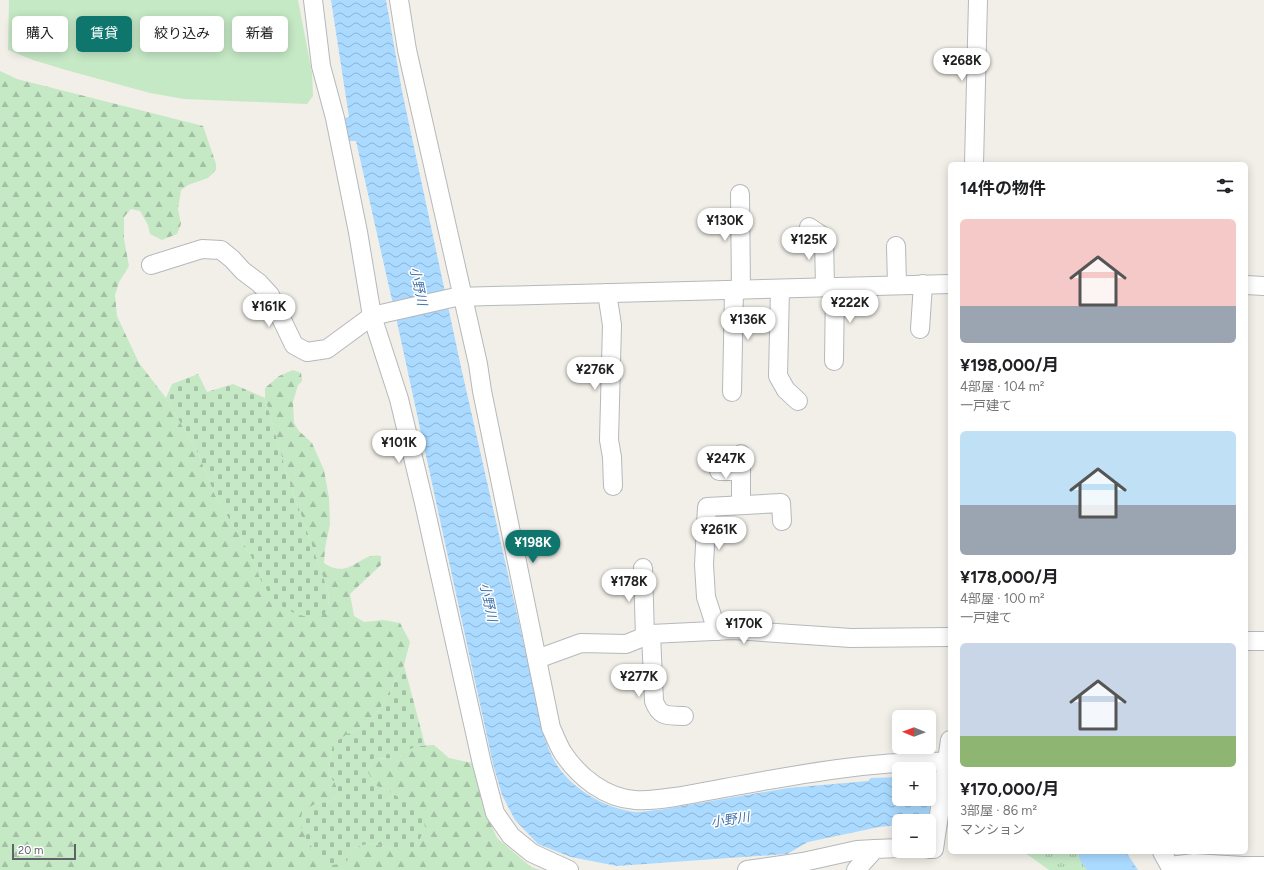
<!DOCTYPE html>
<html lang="ja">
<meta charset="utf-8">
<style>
:root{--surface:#fff;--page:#f6f6f6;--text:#202124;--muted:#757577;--accent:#0f766e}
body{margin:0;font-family:Figtree,"Noto Sans JP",sans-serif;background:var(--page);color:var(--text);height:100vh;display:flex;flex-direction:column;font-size:15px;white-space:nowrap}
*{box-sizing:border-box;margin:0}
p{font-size:13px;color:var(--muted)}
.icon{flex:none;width:22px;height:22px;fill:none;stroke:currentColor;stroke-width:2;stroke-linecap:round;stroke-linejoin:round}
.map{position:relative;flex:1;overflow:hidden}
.drawer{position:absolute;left:948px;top:162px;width:300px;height:692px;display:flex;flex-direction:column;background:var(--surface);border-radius:6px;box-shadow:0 2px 10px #0003}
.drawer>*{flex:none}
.top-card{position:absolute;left:12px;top:16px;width:380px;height:36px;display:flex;gap:8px}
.needle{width:26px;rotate:271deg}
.controls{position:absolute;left:892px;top:710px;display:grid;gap:8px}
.controls a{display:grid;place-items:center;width:44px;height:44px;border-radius:6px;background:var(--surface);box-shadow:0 2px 10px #0003;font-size:20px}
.scale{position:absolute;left:12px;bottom:10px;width:64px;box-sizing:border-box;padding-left:4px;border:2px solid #5f6368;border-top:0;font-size:11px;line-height:14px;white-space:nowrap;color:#5f6368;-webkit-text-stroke:3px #fff;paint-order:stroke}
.price{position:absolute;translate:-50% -34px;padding:0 9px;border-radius:14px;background:#fff;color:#222;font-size:13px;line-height:26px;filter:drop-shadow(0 1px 2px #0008)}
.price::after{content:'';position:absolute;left:50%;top:24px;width:12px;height:9px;margin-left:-6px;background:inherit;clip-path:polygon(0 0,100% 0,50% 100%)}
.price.selected{background:var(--accent);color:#fff}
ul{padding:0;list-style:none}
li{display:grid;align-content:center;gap:8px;height:212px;padding:0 12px}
li span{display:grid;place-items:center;height:124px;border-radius:6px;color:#555}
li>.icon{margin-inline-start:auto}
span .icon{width:72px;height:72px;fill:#fffc;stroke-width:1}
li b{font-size:17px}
h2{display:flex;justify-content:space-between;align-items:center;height:48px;padding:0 12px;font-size:17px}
.pill{padding:0 14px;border-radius:6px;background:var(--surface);box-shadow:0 2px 10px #0003;font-size:14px;line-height:36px}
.pill.selected{background:var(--accent);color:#fff}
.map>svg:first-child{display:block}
.grass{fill:url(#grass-tufts)}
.forest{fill:url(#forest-firs)}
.cemetery{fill:url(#cemetery-stones)}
.pitch{fill:#c5e8c5}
.water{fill:url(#water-waves)}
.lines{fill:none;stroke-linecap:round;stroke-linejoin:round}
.river{stroke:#aadaff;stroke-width:39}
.street-casing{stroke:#b5b8bc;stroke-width:20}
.street{stroke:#fff;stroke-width:18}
.labels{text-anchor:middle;stroke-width:3;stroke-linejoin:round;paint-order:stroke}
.water-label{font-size:13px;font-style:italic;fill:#4174aa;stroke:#fff}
</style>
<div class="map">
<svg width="1264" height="870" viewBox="0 0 1264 870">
<defs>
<pattern id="grass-tufts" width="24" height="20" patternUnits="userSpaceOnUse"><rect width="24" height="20" fill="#c5e8c5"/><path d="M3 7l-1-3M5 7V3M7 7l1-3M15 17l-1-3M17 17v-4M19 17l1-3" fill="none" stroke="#a3c0a4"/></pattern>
<pattern id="forest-firs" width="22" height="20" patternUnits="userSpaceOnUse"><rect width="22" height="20" fill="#c5e8c5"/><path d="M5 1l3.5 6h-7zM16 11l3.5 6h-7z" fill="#a3c0a4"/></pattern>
<pattern id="cemetery-stones" width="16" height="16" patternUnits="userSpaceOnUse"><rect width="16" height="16" fill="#c5e8c5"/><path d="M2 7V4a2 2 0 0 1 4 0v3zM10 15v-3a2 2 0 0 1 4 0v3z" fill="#a3c0a4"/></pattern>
<pattern id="water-waves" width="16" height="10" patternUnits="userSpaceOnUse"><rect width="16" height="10" fill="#aadaff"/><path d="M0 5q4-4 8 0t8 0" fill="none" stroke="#8eb4d2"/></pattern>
</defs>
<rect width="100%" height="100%" fill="#f1efe8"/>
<polygon class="grass" points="1024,852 1098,852 1113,870 1049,870"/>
<path class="forest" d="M0 71 17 79 203 126 216 164V170L208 178 188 185 181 190 178 209 181 224 177 234 162 240 150 234 148 225 140 211 131 209 124 217V239L129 266 119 282 115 295 117 316 139 363 166 398 198 453 215 495 251 556 263 584 329 607 328 591 287 475 265 398V388L279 376 293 370 301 373 302 381 298 385 293 402 294 423 299 431 312 443 324 470 329 498 330 524 325 548 324 563C350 581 360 551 381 556V565L350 594 354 616 364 622 383 620 400 623 410 642 404 665 381 707 370 721 333 743 328 774 335 783 339 794 332 801 315 804 347 861 353 848 370 843 392 849 399 797 375 785 367 771 374 758 388 759 401 756 415 746 434 745 449 758 472 763 484 809 497 838 531 867 540 870H0Z"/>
<g class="cemetery">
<polygon points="198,374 207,392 233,384 265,398 287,475 328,591 329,607 321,617 311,618 296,614 278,604 263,585 251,556 215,495 198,453 166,398 172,384"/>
<path d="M404 665 425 745C410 746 413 749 402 755 394 760 383 758 374 758L367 771 375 785 399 797 423 813 425 828 416 847 392 849 370 843 353 848 347 861 334 865 322 859 307 841 300 824 302 811 315 804 332 801 339 794 335 783 328 774 333 743 370 721 381 707Z"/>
</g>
<polygon class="pitch" points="9,0 298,0 312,73 313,96 307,104 184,99 150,93 66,70 33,60 8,50"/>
<g class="water">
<path d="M331 0H386L402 91 461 367 546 742C549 749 551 756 555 762 570 788 607 810 637 812 644 812 652 810 659 810L788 788 868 781 871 778 899 777V799H929V776L950 777V828L929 826V821H899V825L879 827 808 842 787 854 617 866 571 857 538 844 515 820 502 795 493 764 397 322 356 141H346L342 119 349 117Z"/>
<polygon points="1098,852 1126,852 1138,870 1113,870"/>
</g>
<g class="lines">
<polyline class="river" points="1098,852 1113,870"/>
<g class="street-casing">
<g id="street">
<polyline points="313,0 321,66 335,118 358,232 372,316 399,399 424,503 482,764 495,813 511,836 532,853 569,870"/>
<path d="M399 0 407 50 478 364 482 391 551 728C555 736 558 745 563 753 579 777 605 798 635 800 649 801 662 799 675 797 766 781 857 760 950 762"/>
<polyline points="974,164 978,0"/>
<polyline points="740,194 741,290"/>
<polyline points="809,227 824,237 825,287"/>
<polyline points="896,246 897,285"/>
<polyline points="151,265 202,249 221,250 232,259 243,271 259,283 270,295 294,345 307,352 327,349 372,316 456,297 950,284"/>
<polyline points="1246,285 1264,286"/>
<polyline points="780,289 778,376 786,390 798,401"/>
<polyline points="607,293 612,325 609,440 612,457 613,486"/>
<polyline points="920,329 923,284"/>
<polyline points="834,361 835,287"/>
<polyline points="732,392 734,290"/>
<polyline points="741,454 741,505"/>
<polyline points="719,471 741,471"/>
<polyline points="643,568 645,637"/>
<polyline points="717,631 706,597 704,565 707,507 781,503 782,521"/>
<path d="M651 634 654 701C660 718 668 715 684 716"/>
<polyline points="1246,641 1264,641"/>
<polyline points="537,659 581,643 626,644 651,634 733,630 851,638 950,637"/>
<polyline points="929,849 934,849 950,740"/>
<polyline points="1162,852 1172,870"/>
<polyline points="1170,866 1194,863 1243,866 1264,866"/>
<polyline points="747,870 803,862 857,850 875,849"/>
<polyline points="856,870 875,849 899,848"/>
</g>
</g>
<use href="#street" class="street"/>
</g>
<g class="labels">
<g class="water-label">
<text transform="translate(419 286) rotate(78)" y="5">小野川</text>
<text transform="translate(489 602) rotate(78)" y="5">小野川</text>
<text transform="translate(730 819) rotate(-9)" y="5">小野川</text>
</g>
</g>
</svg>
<div class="controls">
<a><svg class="needle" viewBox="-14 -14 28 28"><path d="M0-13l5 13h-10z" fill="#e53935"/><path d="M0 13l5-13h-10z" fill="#757577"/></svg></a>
<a>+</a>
<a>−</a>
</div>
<div class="scale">20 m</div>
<b class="price" style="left:962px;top:82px">¥268K</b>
<b class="price" style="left:725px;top:242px">¥130K</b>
<b class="price" style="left:809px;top:261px">¥125K</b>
<b class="price" style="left:850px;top:324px">¥222K</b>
<b class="price" style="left:269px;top:328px">¥161K</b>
<b class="price" style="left:748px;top:341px">¥136K</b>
<b class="price" style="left:595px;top:391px">¥276K</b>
<b class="price" style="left:399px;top:464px">¥101K</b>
<b class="price" style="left:726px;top:480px">¥247K</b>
<b class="price" style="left:719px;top:551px">¥261K</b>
<b class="price selected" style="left:533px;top:564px">¥198K</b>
<b class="price" style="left:629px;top:603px">¥178K</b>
<b class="price" style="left:744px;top:645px">¥170K</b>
<b class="price" style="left:639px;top:698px">¥277K</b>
<div class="top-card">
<a class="pill">購入</a>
<a class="pill selected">賃貸</a>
<a class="pill">絞り込み</a>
<a class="pill">新着</a>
</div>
<section class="drawer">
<h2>14件の物件<svg class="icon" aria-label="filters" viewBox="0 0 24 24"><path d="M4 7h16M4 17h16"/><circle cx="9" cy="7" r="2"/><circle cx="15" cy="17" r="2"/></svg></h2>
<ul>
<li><span style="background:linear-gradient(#f6c9c9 70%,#9aa5b1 0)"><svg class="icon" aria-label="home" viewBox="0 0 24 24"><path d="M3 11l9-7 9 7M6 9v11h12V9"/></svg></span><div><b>¥198,000/月</b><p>4部屋 · 104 m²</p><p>一戸建て</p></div></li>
<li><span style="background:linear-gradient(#bfe0f5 60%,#9aa5b1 0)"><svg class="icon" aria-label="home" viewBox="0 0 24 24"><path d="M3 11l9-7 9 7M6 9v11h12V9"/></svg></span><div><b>¥178,000/月</b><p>4部屋 · 100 m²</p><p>一戸建て</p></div></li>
<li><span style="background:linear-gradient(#c9d6e8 75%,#8fb573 0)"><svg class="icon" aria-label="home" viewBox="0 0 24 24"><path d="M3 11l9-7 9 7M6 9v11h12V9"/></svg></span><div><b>¥170,000/月</b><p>3部屋 · 86 m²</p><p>マンション</p></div></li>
</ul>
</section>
</div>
